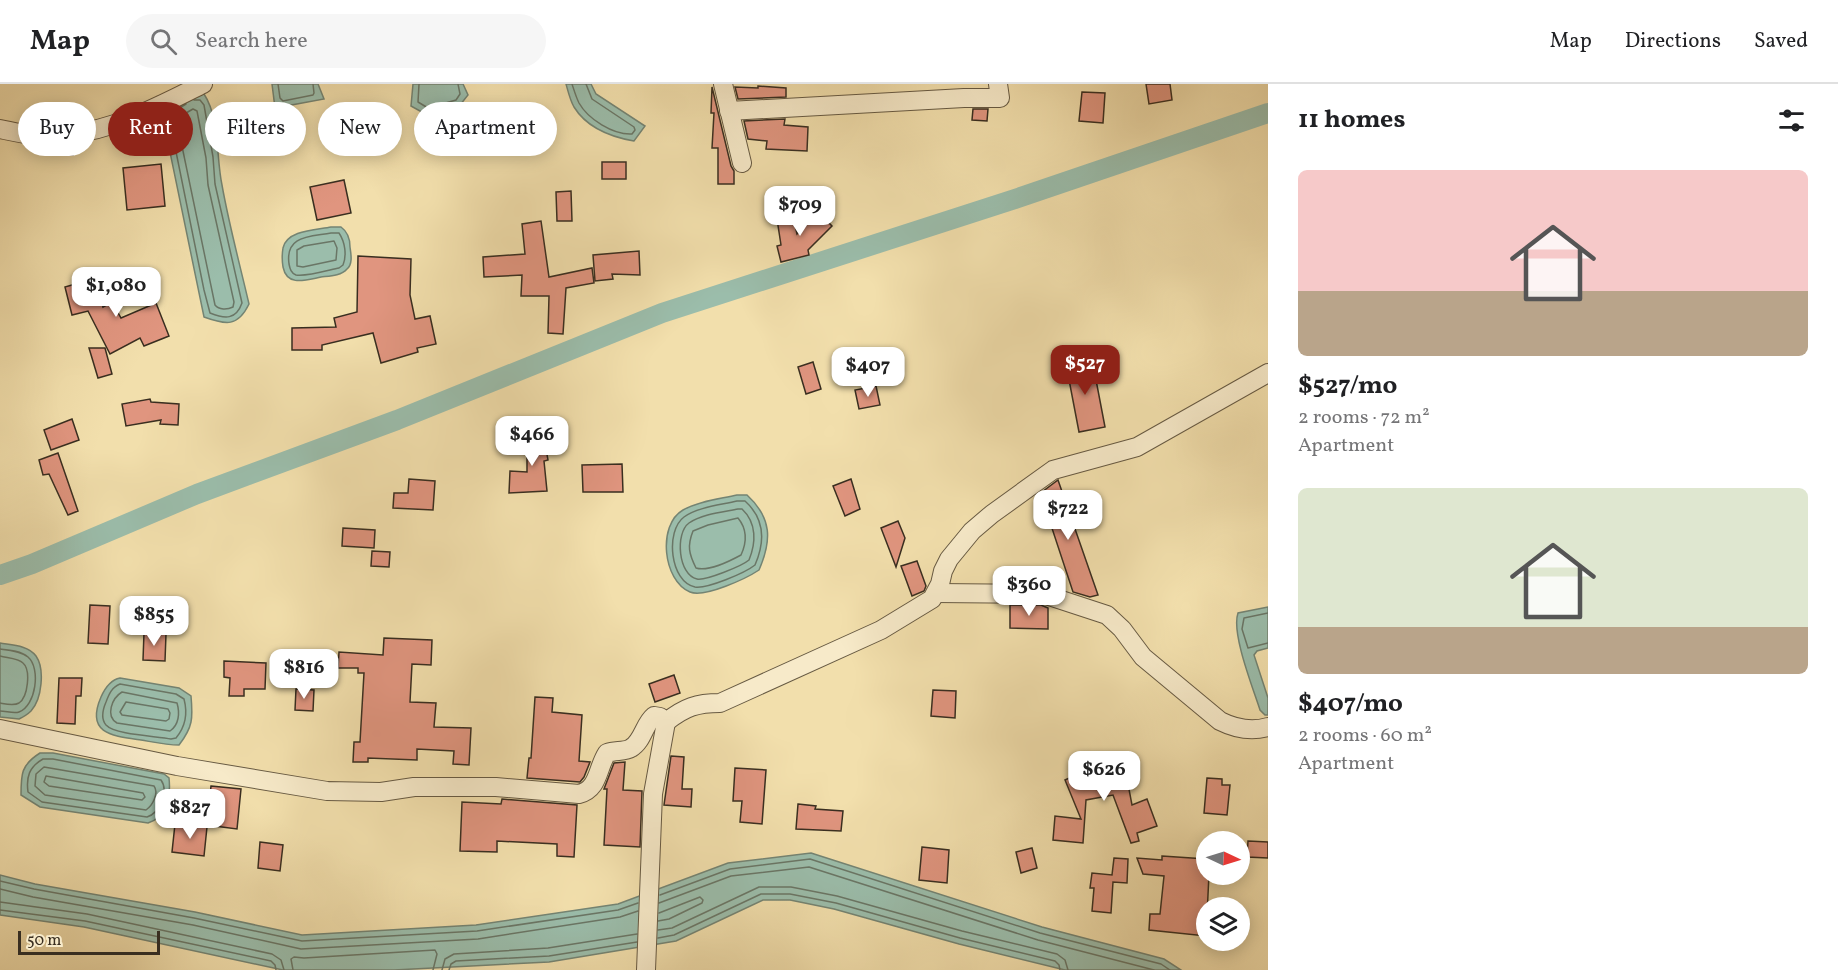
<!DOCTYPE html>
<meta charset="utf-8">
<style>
:root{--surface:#fff;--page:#f6f6f6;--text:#202124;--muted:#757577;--line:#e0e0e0;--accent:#8f2418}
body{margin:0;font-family:Vollkorn,serif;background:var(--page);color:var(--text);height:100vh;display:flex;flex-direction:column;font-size:22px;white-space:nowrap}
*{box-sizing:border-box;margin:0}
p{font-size:20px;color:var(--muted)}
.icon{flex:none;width:33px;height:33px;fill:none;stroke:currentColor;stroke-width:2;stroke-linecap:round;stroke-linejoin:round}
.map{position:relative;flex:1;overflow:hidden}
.drawer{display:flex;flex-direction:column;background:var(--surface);width:570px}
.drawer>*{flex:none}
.guide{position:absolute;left:18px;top:18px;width:570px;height:54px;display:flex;gap:12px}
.needle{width:39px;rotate:94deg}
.fabs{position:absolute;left:1196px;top:747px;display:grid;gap:12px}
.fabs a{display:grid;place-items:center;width:54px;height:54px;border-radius:50%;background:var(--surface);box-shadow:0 3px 15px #0003;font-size:30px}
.scale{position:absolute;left:18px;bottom:15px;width:142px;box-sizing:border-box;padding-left:6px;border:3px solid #392e20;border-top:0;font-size:16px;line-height:21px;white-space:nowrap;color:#392e20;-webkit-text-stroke:4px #f7eac9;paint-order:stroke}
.price{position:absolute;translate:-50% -51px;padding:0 14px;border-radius:12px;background:#fff;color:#222;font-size:20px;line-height:39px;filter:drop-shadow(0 2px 3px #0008)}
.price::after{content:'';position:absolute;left:50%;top:36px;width:18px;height:14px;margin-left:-9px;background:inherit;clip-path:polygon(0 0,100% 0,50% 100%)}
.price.current{background:var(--accent);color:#fff}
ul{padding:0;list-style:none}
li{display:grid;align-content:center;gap:12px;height:318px;padding:0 30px}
li span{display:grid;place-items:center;height:186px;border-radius:9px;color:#555}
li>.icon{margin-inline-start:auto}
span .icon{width:108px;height:108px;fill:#fffc;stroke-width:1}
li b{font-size:26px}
h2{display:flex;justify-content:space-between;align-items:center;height:72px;padding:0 30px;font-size:26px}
.pill{padding:0 21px;border-radius:27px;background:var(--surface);box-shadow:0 3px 15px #0003;font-size:21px;line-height:54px}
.pill.current{background:var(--accent);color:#fff}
header{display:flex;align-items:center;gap:36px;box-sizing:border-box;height:84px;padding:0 30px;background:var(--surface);border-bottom:2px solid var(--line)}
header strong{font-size:28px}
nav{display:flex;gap:33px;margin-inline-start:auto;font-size:21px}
.search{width:420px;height:54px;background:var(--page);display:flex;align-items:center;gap:15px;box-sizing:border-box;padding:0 21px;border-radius:33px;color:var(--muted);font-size:22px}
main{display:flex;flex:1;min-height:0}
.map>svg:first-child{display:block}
.water{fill:#9bbdab;stroke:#748473;stroke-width:1.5}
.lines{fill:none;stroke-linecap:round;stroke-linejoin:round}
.shore{stroke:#6a7666;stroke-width:1.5}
.canal{stroke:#9bbdab;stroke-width:20}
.building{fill:#e0957f;stroke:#392e20;stroke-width:1.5}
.minor-casing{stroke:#675a43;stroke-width:20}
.minor{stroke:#f7eac9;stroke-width:18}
</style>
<header>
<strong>Map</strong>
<div class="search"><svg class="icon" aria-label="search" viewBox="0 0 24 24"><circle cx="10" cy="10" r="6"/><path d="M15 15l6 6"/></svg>Search here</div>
<nav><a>Map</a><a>Directions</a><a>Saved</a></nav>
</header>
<main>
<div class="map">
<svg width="1268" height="886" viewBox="0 0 1268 886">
<rect width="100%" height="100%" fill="#f2dfac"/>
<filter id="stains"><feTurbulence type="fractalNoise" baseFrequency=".00333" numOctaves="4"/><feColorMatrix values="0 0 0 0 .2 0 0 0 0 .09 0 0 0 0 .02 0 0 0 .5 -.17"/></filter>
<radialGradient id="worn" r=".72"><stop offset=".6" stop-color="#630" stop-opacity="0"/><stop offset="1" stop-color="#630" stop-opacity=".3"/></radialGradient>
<g class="water">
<polygon points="272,0 318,0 324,15 275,24"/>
<polygon points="413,0 463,0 468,11 460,21 427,31 411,22"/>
<path d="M566 0H591L596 10 645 42 634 57C611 53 587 44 574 23 570 16 568 7 566 0Z"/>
<path d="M197 9 204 10C220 34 216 74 222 101 229 141 240 181 249 220 238 243 226 241 204 233L165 44C163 19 178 19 197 9Z"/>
<path d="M331 143H341C348 148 350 155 350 163 351 170 353 180 347 185 341 192 329 192 321 193 306 196 287 203 283 183 282 177 282 170 283 164 287 146 316 146 331 143Z"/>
<path d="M737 411H747C772 434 772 456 759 486 747 494 705 514 690 508 663 497 657 441 683 426 699 417 720 415 737 411Z"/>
<path d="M1268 523V564L1257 567 1254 571 1268 614V631H1265L1260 626C1253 604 1231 549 1238 529Z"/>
<path d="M0 559C11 561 28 561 36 572 45 585 42 615 31 627 28 630 23 633 19 635L0 633Z"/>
<path d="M120 594 179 604 191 612C193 634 193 643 179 661 166 661 153 658 141 656 113 652 85 650 101 613 105 604 110 596 120 594Z"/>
<path d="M40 669H53L164 690 169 694C171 712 167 733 148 739L40 723 21 711C21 690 21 681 40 669Z"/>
<polygon points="811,769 1042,843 1164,875 1181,886 1065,886 959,860 834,825 790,816 763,816 676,857 549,878 394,886 283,886 84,843 0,831 0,791 35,800 195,828 302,851 476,841 618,820 728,779"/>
</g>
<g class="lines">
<g class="shore">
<polyline points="278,0 280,14 283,17 313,11 314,9 313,0"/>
<polyline points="419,0 418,18 428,24 456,16 460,10 458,0"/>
<path d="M572 0C574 6 576 13 579 19 588 35 613 51 632 50L635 46 634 43 592 15 586 0"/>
<path d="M186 20C174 27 170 30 171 43L204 206 210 229C225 235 236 236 242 219L215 100 213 73 204 21 200 16H194"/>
<path d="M193 25 197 27 206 74 208 101 234 218 233 223C227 226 219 226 215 221L178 43 179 33Z"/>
<path d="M331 149H339C345 158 347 171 343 181L339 184C329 186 306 193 296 191 291 189 290 185 289 180 285 151 310 153 331 149Z"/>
<polygon points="334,157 337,164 336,176 303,183 297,182 297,166 304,162"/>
<path d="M737 417H745C765 435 765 458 755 481 745 489 707 505 695 503 670 498 665 447 684 433 698 423 721 421 737 417Z"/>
<path d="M738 425H742C757 439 756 459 749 476 742 482 705 497 697 495 678 491 675 449 689 439 702 430 723 428 738 425Z"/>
<path d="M738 434C747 445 747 458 741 471 730 477 709 488 696 484 689 470 687 462 693 447L708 441Z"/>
<polyline points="1268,529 1244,534 1242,545 1248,564 1268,559"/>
<path d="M0 565C9 566 21 567 28 573 41 584 36 622 19 628 14 630 6 627 0 627"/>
<path d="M0 572C7 574 18 574 23 579 31 586 28 613 19 619 14 622 6 620 0 619"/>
<path d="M120 600 176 610 184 615C188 630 186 642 176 654L171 655C157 652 115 651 106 641 100 634 103 625 106 618 109 610 112 603 120 600Z"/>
<path d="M122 608 177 619C180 629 179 641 170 647L117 639C105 632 112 614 122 608Z"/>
<polygon points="126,618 168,625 170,629 169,635 166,637 122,631 120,628"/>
<path d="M43 675H53L161 696C169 707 160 729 147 733L42 718 28 708C26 693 29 683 43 675Z"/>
<path d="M44 683 154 702C159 709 153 721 146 726L45 711 35 702 36 690Z"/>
<polygon points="46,692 143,709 145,713 142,716 49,702 44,698"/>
<polyline points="0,797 34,805 194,834 302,857 477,847 618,826 638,819"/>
<polyline points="0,805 33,813 193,841 301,865 478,855 620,833 638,827"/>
<polyline points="660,811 730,785 810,775 1040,849 1161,880 1170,886"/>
<polyline points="0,818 87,830 272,870 281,876 284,886"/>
<polyline points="659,819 731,792 809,783 1038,856 1154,886"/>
<polyline points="0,826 85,837 271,877 275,881 276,886"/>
<polyline points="658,837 669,835 702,819 703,816 700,813 659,829"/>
<polyline points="658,846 672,844 759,803 791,803 837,812 962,847 1057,870 1065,876 1068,886"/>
<polyline points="658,854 674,851 761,810 790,810 836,819 960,854 1055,877 1059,881 1060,886"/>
<polyline points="293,886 291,875 294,873 304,874 435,866 437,870 433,886"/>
<polyline points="442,886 445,875 454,870 548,864 637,850"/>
<polyline points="449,886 451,880 456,877 549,872 637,858"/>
</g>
<polyline class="canal" points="0,491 32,480 197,410 397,336 662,229 1015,115 1268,29"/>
</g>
<g class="building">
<polygon points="1146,0 1170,0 1172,16 1149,20"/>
<polygon points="758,2 786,4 786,13 738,15 735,3 758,4"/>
<polygon points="712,3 731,82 734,87 734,100 718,100 718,64 712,64 714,29 711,29"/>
<polygon points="1082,8 1105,9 1103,39 1079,37"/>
<polygon points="973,25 988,25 987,37 972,36"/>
<polygon points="785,35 784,41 808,43 807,67 766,65 767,57 748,55 744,37"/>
<polygon points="73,61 73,71 57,71 58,63"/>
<rect x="602" y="78" width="24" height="17"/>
<polygon points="161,80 165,122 127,126 123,84"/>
<polygon points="344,96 351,129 317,136 310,103"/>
<polygon points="571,107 572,137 557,137 556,108"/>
<polygon points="818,128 832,142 808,166 809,171 781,178 777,162 781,161 777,135 793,132 797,150"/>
<polygon points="541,137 549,193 592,184 594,199 566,204 563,250 548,249 549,212 521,212 522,191 484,193 483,173 525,170 522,140"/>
<polygon points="639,167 640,191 612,190 613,195 595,197 593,171"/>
<polygon points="358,172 411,175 410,211 415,235 430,232 436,260 417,264 418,268 381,279 373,249 322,261 322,266 292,266 292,244 336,243 334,234 357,228"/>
<polygon points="96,194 103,223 112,218 121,234 156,219 169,252 144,262 140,254 110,270 88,227 72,231 65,203"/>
<polygon points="89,264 105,264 112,290 98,294"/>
<polygon points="1092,275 1105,343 1079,348 1066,280"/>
<polygon points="813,278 821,305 806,310 798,283"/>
<polygon points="876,302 880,321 859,325 855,306"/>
<polygon points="150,315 151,318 179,320 178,341 160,340 161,336 126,342 122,320"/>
<polygon points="72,335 79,356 51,366 44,346"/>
<polygon points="543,348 548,376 544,377 547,407 509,409 510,387 527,388 527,371 524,351"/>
<polygon points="58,369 78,427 68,431 49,390 43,391 39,376"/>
<polygon points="622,380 623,408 583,408 582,381"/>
<polygon points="409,395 435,397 433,426 393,424 394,409 408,409"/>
<polygon points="851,395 860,425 845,432 833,402"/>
<polygon points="1058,396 1098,511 1090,513 1073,508 1045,423 1042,423 1038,411"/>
<polygon points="898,437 905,454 896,483 881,444"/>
<polygon points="343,444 375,446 374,464 342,462"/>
<polygon points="372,467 390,468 389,483 371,482"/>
<polygon points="917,477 926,502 924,507 912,512 901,482"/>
<polygon points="90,521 110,522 108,560 88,559"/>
<polygon points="1010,521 1041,521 1048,524 1048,545 1010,544"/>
<polygon points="144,549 166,550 165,577 143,576"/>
<polygon points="384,554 432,556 431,581 412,580 410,618 436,619 434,643 471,644 469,681 453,680 454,667 417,665 417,676 368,674 368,678 353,678 354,658 360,658 364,589 358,589 358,584 338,584 339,568 383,571"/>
<polygon points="224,577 266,579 265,605 244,605 244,612 229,612 230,594 224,593"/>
<polygon points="674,591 680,609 655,618 649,600"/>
<polygon points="59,594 82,594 81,612 76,612 75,640 57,639"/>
<polygon points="296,605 314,606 313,627 295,626"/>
<polygon points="933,606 956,607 955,634 931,632"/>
<polygon points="535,613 553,614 552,628 582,631 579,677 590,678 584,693 580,698 527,694 529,674 531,674"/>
<polygon points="671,672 684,673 682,705 692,705 691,723 664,721"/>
<polygon points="1123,674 1132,721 1147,715 1157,742 1137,749 1139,757 1131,759 1113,711 1086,716 1083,759 1053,756 1055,732 1081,735 1065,696 1092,684 1091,680"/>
<polygon points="625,678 623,706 642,707 640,763 604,761 607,705 604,705 614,679"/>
<polygon points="735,684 766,686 762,740 740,738 742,717 733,717"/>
<polygon points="1207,694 1222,695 1222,701 1230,701 1227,731 1204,729"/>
<polygon points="211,702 241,705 237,745 207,741"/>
<polygon points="502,715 577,721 574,773 557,772 557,760 497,757 497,768 460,767 462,718 501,720"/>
<polygon points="798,720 816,722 815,725 843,727 841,747 796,745"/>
<polygon points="175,740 207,743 204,772 172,768"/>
<polygon points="1248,757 1268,758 1268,774 1247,773"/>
<polygon points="260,758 283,761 280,787 258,784"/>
<polygon points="922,763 949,766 947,799 919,796"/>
<polygon points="1032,764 1037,784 1021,789 1016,768"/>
<polygon points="1162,772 1206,775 1206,790 1209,790 1206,852 1149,846 1150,830 1160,830 1164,792 1143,790 1137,774 1162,776"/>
<polygon points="1114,774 1128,775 1127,799 1113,798 1111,829 1092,827 1094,804 1090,804 1092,789 1112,791"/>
</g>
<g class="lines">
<g class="minor-casing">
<g id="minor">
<polyline points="723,0 742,79"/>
<polyline points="729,27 964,14 1000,14 998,0"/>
<path d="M0 45C10 47 21 50 32 51 97 56 147 28 203 0"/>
<path d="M936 509 1043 510 1107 531 1122 545 1143 573 1220 637C1236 645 1251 648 1268 643"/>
<path d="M0 645 177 682 327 707 381 708 414 703H496L579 710C599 705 597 684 607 669 615 666 625 668 631 664 643 657 644 640 654 632L660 633 666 638C685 623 697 619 720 619L881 546 932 515 940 500 943 487 949 475 972 447 992 430 1053 386 1137 363 1268 289"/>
<polyline points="646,886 653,710 666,638"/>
</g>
</g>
<use href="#minor" class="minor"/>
</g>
<rect width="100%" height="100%" filter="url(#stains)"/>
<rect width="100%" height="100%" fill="url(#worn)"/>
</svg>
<div class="fabs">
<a><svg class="needle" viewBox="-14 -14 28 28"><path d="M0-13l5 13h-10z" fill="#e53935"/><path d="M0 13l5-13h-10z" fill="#757577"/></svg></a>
<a><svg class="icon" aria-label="layers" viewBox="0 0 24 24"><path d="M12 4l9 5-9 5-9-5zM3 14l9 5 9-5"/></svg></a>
</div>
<div class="scale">50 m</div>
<b class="price" style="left:800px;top:153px">$709</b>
<b class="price" style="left:116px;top:234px">$1,080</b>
<b class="price current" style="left:1085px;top:312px">$527</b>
<b class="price" style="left:868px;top:314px">$407</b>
<b class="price" style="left:532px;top:383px">$466</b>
<b class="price" style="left:1068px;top:457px">$722</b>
<b class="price" style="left:1029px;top:533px">$360</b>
<b class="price" style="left:154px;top:563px">$855</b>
<b class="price" style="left:304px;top:616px">$816</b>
<b class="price" style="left:1104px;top:718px">$626</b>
<b class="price" style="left:190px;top:756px">$827</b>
<div class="guide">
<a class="pill">Buy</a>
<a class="pill current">Rent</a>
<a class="pill">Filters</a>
<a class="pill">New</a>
<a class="pill">Apartment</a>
</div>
</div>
<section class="drawer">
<h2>11 homes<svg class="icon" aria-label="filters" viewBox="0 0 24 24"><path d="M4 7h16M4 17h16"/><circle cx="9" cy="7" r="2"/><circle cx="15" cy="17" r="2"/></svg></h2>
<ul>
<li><span style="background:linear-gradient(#f6c9c9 65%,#b9a48a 0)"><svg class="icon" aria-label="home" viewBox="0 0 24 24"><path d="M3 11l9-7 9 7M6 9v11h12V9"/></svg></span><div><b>$527/mo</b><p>2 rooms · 72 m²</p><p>Apartment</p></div></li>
<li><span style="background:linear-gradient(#dfe7d0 75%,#b9a48a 0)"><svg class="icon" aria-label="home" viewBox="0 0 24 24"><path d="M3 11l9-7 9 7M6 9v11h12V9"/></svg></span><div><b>$407/mo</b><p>2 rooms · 60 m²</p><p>Apartment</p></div></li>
</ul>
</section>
</main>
